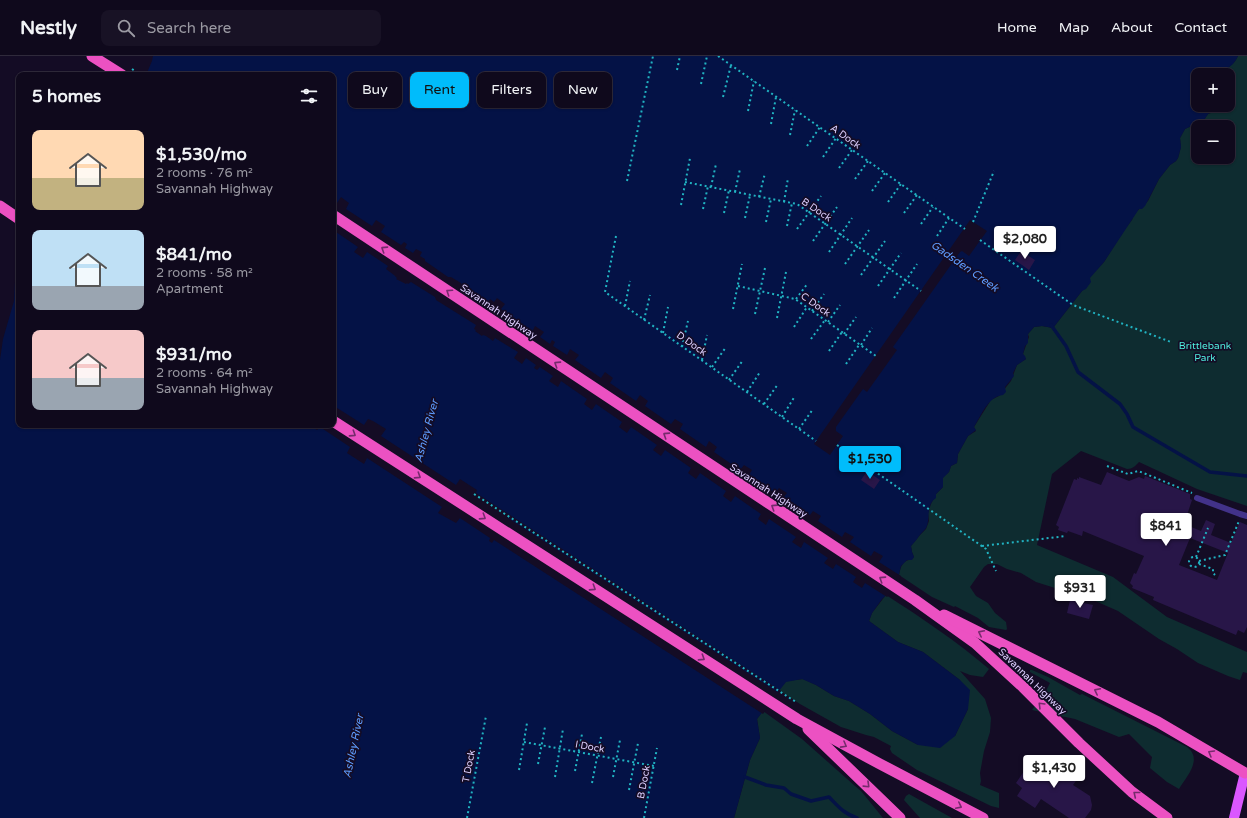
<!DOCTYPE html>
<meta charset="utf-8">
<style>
:root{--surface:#0f091c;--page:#181225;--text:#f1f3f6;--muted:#9b9aa3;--line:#2f2a3b;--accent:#00bcfb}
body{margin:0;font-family:"Varela Round",sans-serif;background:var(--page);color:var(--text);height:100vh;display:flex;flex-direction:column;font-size:15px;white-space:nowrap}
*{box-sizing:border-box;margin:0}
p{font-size:13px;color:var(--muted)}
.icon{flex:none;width:22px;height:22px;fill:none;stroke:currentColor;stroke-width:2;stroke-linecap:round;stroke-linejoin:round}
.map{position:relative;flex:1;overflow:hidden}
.sheet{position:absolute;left:16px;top:16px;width:320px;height:356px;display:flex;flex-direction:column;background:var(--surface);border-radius:8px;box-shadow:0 1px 3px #0004,0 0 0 1px var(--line)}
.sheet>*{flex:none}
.top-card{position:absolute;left:348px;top:16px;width:380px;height:36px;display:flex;gap:8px}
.controls{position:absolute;left:1191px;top:12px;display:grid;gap:8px}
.controls a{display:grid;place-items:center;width:44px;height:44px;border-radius:8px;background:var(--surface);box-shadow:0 1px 3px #0004,0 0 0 1px var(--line);font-size:20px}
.price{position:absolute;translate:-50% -34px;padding:0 9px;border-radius:4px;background:#fff;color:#222;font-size:13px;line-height:26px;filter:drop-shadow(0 1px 2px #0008)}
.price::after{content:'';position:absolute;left:50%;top:24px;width:12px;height:9px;margin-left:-6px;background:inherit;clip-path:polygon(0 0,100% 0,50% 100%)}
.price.on{background:var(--accent);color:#111}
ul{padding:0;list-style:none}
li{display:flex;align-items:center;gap:12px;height:100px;padding:0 16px}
li span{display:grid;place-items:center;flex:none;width:112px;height:80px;border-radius:8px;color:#555}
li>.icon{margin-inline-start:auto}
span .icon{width:48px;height:48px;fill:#fffc;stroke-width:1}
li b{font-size:17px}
h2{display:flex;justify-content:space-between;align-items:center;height:48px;padding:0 16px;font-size:17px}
.chip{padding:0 14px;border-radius:8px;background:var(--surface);box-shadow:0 1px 3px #0004,0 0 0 1px var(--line);font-size:14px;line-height:36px}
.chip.on{background:var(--accent);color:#111}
header{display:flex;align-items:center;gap:24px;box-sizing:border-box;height:56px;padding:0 20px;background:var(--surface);border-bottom:1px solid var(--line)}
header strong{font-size:19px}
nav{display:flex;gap:22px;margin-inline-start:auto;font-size:14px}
.search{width:280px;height:36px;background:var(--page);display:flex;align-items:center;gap:10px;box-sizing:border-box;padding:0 14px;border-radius:8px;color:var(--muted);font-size:15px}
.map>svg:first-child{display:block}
.green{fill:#0e2c30;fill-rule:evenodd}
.water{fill:#041246}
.pier{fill:#140c25}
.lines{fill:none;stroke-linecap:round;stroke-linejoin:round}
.stream{stroke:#041246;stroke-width:3.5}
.building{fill:#281648;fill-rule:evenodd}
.path{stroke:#21b3c2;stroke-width:2;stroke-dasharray:2 3;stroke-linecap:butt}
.service{stroke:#423289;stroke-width:6}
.primary{stroke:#da57ff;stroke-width:10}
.trunk{stroke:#ec51c2;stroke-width:11}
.oneway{stroke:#752b6c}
.labels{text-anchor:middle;stroke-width:3.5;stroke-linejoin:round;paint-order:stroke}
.street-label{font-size:10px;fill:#ddd0ff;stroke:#140c25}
.park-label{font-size:10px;fill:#4fecdd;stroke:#140c25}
.water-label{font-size:11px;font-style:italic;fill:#5e9cff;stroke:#140c25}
</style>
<header>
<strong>Nestly</strong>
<div class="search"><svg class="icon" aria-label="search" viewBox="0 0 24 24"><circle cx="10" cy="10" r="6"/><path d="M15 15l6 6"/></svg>Search here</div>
<nav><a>Home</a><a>Map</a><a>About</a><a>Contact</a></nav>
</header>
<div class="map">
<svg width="1247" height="762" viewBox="0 0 1247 762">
<rect width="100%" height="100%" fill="#140c25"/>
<g class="green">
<path d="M1238 0H1247V450L1197 433 1139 406C1135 410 1133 413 1127 413L1081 395 1052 418 1037 489 1113 521 1167 561 1247 596V617L1243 616 1240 624 1228 620 1198 607 1177 593 1159 583 1118 555 1093 544 1036 526 1021 517 1007 513 997 508H988L984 511 970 531 976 540 988 547 995 557 1006 566 1007 573 1006 574 989 571 978 562 955 550 954 551 932 541 899 519C901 510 902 505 912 503L914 501 912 496 911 490 920 479 926 473 929 465 928 457 931 448 936 438 943 431 942 422 949 416 951 410 957 407 958 398 968 380 976 375 974 371 991 344 999 340 1011 325 1017 309 1026 303 1023 298 1029 281 1028 278 1034 271 1042 270 1053 272 1082 235 1089 222 1104 206 1125 173 1132 164 1134 158 1148 145 1159 123 1170 109 1176 105 1178 102 1181 91 1180 82 1185 73 1204 64 1208 58 1211 57 1213 49H1228V19H1217C1225 10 1231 14 1238 0ZM1198 71H1228V101H1198Z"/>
<path d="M886 539C922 562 956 585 989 613L983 621 970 619 960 615 985 643 991 662 990 676 984 695 980 717 981 725 980 729 999 737V752L991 750 917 714 892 697 890 693 891 690 874 681 866 679 841 671 800 648 779 634 786 625 803 623 816 629 834 640 849 645 870 658 892 675 918 689 955 680 968 653 960 624 923 596 898 586 869 565 872 557Z"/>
<path d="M1030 614H1032L1048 621 1080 639 1082 638 1187 691C1203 703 1187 720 1179 733L1167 726 1150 712 1152 701 1129 678 1119 681 1075 663 1032 654 1046 635 1050 627 1030 616Z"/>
<polygon points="763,655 802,683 855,730 861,735 883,762 734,762 750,704 760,682 757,663"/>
<polygon points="909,738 952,762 920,762 904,744 906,740"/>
</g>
<path class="water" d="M153 0H1238C1236 4 1233 9 1229 11 1225 14 1221 15 1217 19H1198V49H1213V55L1208 58 1204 64 1185 73 1180 82 1181 91 1178 102 1176 105 1170 109 1159 123 1145 150 1142 153H1139L1104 206 1090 222 1091 226 1086 233 1082 235 1053 272 1042 270 1034 271 1028 278V287L1025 290 1023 298 1025 300 1026 303 1017 309 1013 317 1014 320 1005 331 1006 336 1003 339C988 340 981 360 974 371L976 374 968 380 958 398 957 407 951 410 949 416 943 422V431L936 438V442C925 449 931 463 926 472 924 475 921 477 919 480 917 483 914 487 911 490L912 496 914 501 912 504H907L901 510 896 530 882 543 872 557 869 565 898 586 923 596 960 624 970 634 968 653 955 680 940 692 918 689 892 675 870 658 849 645 834 640 816 629 802 623 786 626 757 663 760 682 750 704 734 762H0V304L3 283 14 245 15 226 19 223V369H333V19H146L152 5Z"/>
<g class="pier">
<polygon points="341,141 349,147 346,153 372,170 376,164 385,170 381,176 401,189 404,186 407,188 405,192 413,197 416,193 422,196 420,200 425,203 425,205 448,221 451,221 461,227 462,229 488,246 490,243 494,246 497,242 505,248 501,253 504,255 503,257 532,276 535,270 544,276 540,281 550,288 552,284 555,286 553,290 567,299 570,293 579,299 575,304 601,322 605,316 613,322 610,327 636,345 640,339 648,345 645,350 671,368 675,363 683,368 680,373 706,391 709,385 717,391 714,396 740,414 744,409 752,414 749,419 775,437 779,432 787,437 783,442 810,459 813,455 821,460 818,465 842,481 845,476 854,481 850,486 871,500 874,495 883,500 879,506 901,520 897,531 887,541 865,527 862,532 853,526 856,521 836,508 833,513 824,507 828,502 804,486 801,492 792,486 796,481 769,463 766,469 758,463 761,458 735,440 731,446 723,440 726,435 700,417 696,423 688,417 691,412 665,394 661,400 653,394 657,389 631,371 627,377 619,371 622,366 596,348 592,354 584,348 587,343 561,325 558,331 549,325 553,320 540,311 537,314 534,312 536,309 526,302 522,308 514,302 518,296 495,282 493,285 486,280 483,279 482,280 475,275 476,274 474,273 476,269 436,244 435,241 411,226 408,228 407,227 406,228 396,223 397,222 394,219 386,213 388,210 367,196 363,202 354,196 358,191 333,174 333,144 337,147"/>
<polygon points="970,164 987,175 969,200 962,195 960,196 893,291 897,294 867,336 863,333 836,371 836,375 843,380 830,399 814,388"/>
<polygon points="333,344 336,346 334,350 364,369 368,363 373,365 386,373 381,380 456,429 460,423 477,434 476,437 781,635 780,636 508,461 508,462 779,637 763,658 494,484 492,487 489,485 490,482 460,462 456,467 438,457 442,451 367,402 364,408 347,397 350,391 320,371 317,374 314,372 316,369 333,369"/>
</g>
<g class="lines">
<g class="stream">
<polyline points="1051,269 1066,290 1078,316 1120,348 1127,358 1133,371 1210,416 1247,420"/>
<path d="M745 721 766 729 784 732 791 738 811 745 829 741C839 751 843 757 857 762"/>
</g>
</g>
<g class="building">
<polygon points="1021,195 1035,204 1029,214 1015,204"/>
<polygon points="867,415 880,424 874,433 861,424"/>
<path d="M1107 416 1129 425 1139 421 1144 423 1145 420 1190 438V443L1192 444 1184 468 1201 475 1206 464 1215 468 1211 479 1231 487 1240 466 1247 469V571L1244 577 1238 574 1236 579 1153 544 1154 541 1132 532 1133 530 1130 527 1134 517 1136 518 1144 500 1083 475 1082 480 1068 475 1067 477 1058 474 1059 471 1056 469 1074 423 1077 424V422L1079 423V421L1101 429ZM1190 482 1228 497 1217 524 1179 509Z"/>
<polygon points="1070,544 1093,549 1089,563 1067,557"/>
<polygon points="1045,699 1078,722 1073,729 1090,740 1092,749 1091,754 1085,762 1069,762 1041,743 1035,752 1017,740 1022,732 1016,727 1033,702 1040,707"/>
</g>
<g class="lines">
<g class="path">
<polyline points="718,0 965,173"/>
<polyline points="132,13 141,19"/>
<polyline points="677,14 680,0"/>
<polyline points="701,28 707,0"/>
<polyline points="723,41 731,9"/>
<polyline points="748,55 754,25"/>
<polyline points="771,68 776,41"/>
<polyline points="790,79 795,54"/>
<polyline points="807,90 820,71"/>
<polyline points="823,101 836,82"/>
<polyline points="839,112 852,94"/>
<polyline points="855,123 868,105"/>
<polyline points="627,125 653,0"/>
<polyline points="685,126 797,148 921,235"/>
<polyline points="711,131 716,108"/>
<polyline points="872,135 885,117"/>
<polyline points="735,136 740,113"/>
<polyline points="759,141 765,117"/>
<polyline points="784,146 788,122"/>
<polyline points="888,146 901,128"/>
<polyline points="681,149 690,102"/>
<polyline points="703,153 708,130"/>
<polyline points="724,157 729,134"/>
<polyline points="904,157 917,139"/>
<polyline points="745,162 750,139"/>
<polyline points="766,166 771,143"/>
<polyline points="973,166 994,115"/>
<polyline points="921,168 933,151"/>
<polyline points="787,170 792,147"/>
<polyline points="797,173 821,140"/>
<polyline points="616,180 605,236 816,385"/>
<polyline points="937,180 949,162"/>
<polyline points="980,184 1073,249 1171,286"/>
<polyline points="813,185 837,151"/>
<polyline points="829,196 852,162"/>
<polyline points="845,208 869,174"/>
<polyline points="861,219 885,185"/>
<polyline points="738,230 795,243 876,300"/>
<polyline points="878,230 901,197"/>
<polyline points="894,242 917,208"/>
<polyline points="796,243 808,227"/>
<polyline points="625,250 630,225"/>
<polyline points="733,253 742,208"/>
<polyline points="812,255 824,238"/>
<polyline points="755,258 765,212"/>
<polyline points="777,262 786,216"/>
<polyline points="644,264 650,239"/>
<polyline points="828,266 840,249"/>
<polyline points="794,271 807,251"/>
<polyline points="663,277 668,251"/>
<polyline points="844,278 856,261"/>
<polyline points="811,283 825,264"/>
<polyline points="861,289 872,272"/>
<polyline points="682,291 688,265"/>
<polyline points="829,295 842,276"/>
<polyline points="702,304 707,279"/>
<polyline points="846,308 859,289"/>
<polyline points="712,311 726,291"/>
<polyline points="729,324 743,304"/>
<polyline points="747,336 760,316"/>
<polyline points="764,348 778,328"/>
<polyline points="782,361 795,340"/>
<polyline points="799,373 813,353"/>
<polyline points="837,389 986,493 996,515"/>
<polyline points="1107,410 1128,418 1138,415 1146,418 1192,437"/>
<polyline points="474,438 796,646"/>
<polyline points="982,490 1066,480"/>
<polyline points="1196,501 1208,472"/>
<circle cx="1194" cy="506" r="5"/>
<polyline points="1199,505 1225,499 1239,465"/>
<polyline points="1199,508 1213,513 1213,517 1215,519"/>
<polyline points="524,686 654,710"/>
<polyline points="538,708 545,671"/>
<polyline points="519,714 527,667"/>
<polyline points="575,715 582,678"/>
<polyline points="555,721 563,673"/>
<polyline points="613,721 620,684"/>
<polyline points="592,727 601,681"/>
<polyline points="629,734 638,687"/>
<polyline points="467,762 486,660"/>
<polyline points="644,762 657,692"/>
</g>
<polyline class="service" points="1197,442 1240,458 1247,460"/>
<polyline class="primary" points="1234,762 1245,717 1247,718"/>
<g class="trunk">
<polyline points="92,0 122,19"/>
<polyline points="0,150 19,163"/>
<polyline points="333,159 915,544 975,587 1023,631 1079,687 1132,736 1167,762"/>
<polyline points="333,365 797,663 880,708 983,762"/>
<polyline points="944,559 1158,666 1245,717"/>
<polyline points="808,673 900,762"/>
</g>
</g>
<defs><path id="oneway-chevron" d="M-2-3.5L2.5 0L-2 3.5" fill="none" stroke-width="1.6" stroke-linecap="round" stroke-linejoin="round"/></defs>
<g class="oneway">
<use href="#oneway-chevron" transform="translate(384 193) rotate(-147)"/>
<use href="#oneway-chevron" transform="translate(449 236) rotate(-146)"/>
<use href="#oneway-chevron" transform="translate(557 308) rotate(-147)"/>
<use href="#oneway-chevron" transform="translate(353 378) rotate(33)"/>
<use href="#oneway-chevron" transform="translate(666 379) rotate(-147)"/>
<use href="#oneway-chevron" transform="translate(418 420) rotate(33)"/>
<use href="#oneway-chevron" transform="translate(774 451) rotate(-147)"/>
<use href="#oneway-chevron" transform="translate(483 461) rotate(33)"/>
<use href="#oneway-chevron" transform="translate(882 523) rotate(-147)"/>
<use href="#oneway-chevron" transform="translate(593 532) rotate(33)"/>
<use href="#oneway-chevron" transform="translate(981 577) rotate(-153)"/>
<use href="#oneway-chevron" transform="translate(702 602) rotate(33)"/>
<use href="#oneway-chevron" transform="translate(1097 635) rotate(-153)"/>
<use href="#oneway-chevron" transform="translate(1041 649) rotate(-135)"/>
<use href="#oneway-chevron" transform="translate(844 689) rotate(29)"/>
<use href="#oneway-chevron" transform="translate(1211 697) rotate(-150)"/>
<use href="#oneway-chevron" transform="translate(867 729) rotate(44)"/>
<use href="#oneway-chevron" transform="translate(1136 738) rotate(-141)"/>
<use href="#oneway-chevron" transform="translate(959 750) rotate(27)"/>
</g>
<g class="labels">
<g class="street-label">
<text transform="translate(846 80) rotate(35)" y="4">A Dock</text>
<text transform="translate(817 153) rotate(34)" y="4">B Dock</text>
<text transform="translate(816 248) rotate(35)" y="4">C Dock</text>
<text transform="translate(499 255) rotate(34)" y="4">Savannah Highway</text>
<text transform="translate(692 287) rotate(35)" y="4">D Dock</text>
<text transform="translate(769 434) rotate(33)" y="4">Savannah Highway</text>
<text transform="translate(1033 625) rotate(44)" y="4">Savannah Highway</text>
<text transform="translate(590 690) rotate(10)" y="4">I Dock</text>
<text transform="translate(468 710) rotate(-79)" y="4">T Dock</text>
<text transform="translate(643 726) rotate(-79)" y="4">B Dock</text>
</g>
<g class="park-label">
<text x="1205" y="293">Brittlebank<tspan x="1205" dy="12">Park</tspan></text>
</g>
<g class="water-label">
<text transform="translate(965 210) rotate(35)" y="4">Gadsden Creek</text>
<text transform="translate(426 375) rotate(-75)" y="4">Ashley River</text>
<text transform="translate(353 690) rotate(-78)" y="4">Ashley River</text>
</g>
</g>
</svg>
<div class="controls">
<a>+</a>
<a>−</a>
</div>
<b class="price" style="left:1025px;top:204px">$2,080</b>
<b class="price on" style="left:870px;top:424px">$1,530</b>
<b class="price" style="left:1166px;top:491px">$841</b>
<b class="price" style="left:1080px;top:553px">$931</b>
<b class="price" style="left:1054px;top:733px">$1,430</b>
<div class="top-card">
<a class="chip">Buy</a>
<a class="chip on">Rent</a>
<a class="chip">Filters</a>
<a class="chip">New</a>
</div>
<section class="sheet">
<h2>5 homes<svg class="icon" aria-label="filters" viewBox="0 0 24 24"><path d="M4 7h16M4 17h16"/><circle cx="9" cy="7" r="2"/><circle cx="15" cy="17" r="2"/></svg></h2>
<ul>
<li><span style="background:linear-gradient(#ffd9b3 60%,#c2b280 0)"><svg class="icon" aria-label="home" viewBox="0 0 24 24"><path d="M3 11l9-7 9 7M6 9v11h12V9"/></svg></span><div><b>$1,530/mo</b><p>2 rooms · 76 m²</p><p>Savannah Highway</p></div></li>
<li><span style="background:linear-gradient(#bfe0f5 70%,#9aa5b1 0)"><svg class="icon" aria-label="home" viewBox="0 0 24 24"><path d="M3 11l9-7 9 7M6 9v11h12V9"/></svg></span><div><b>$841/mo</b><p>2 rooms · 58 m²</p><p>Apartment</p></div></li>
<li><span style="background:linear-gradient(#f6c9c9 60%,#9aa5b1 0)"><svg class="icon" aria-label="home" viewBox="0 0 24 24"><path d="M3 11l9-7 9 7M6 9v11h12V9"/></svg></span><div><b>$931/mo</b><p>2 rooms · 64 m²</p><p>Savannah Highway</p></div></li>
</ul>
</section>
</div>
